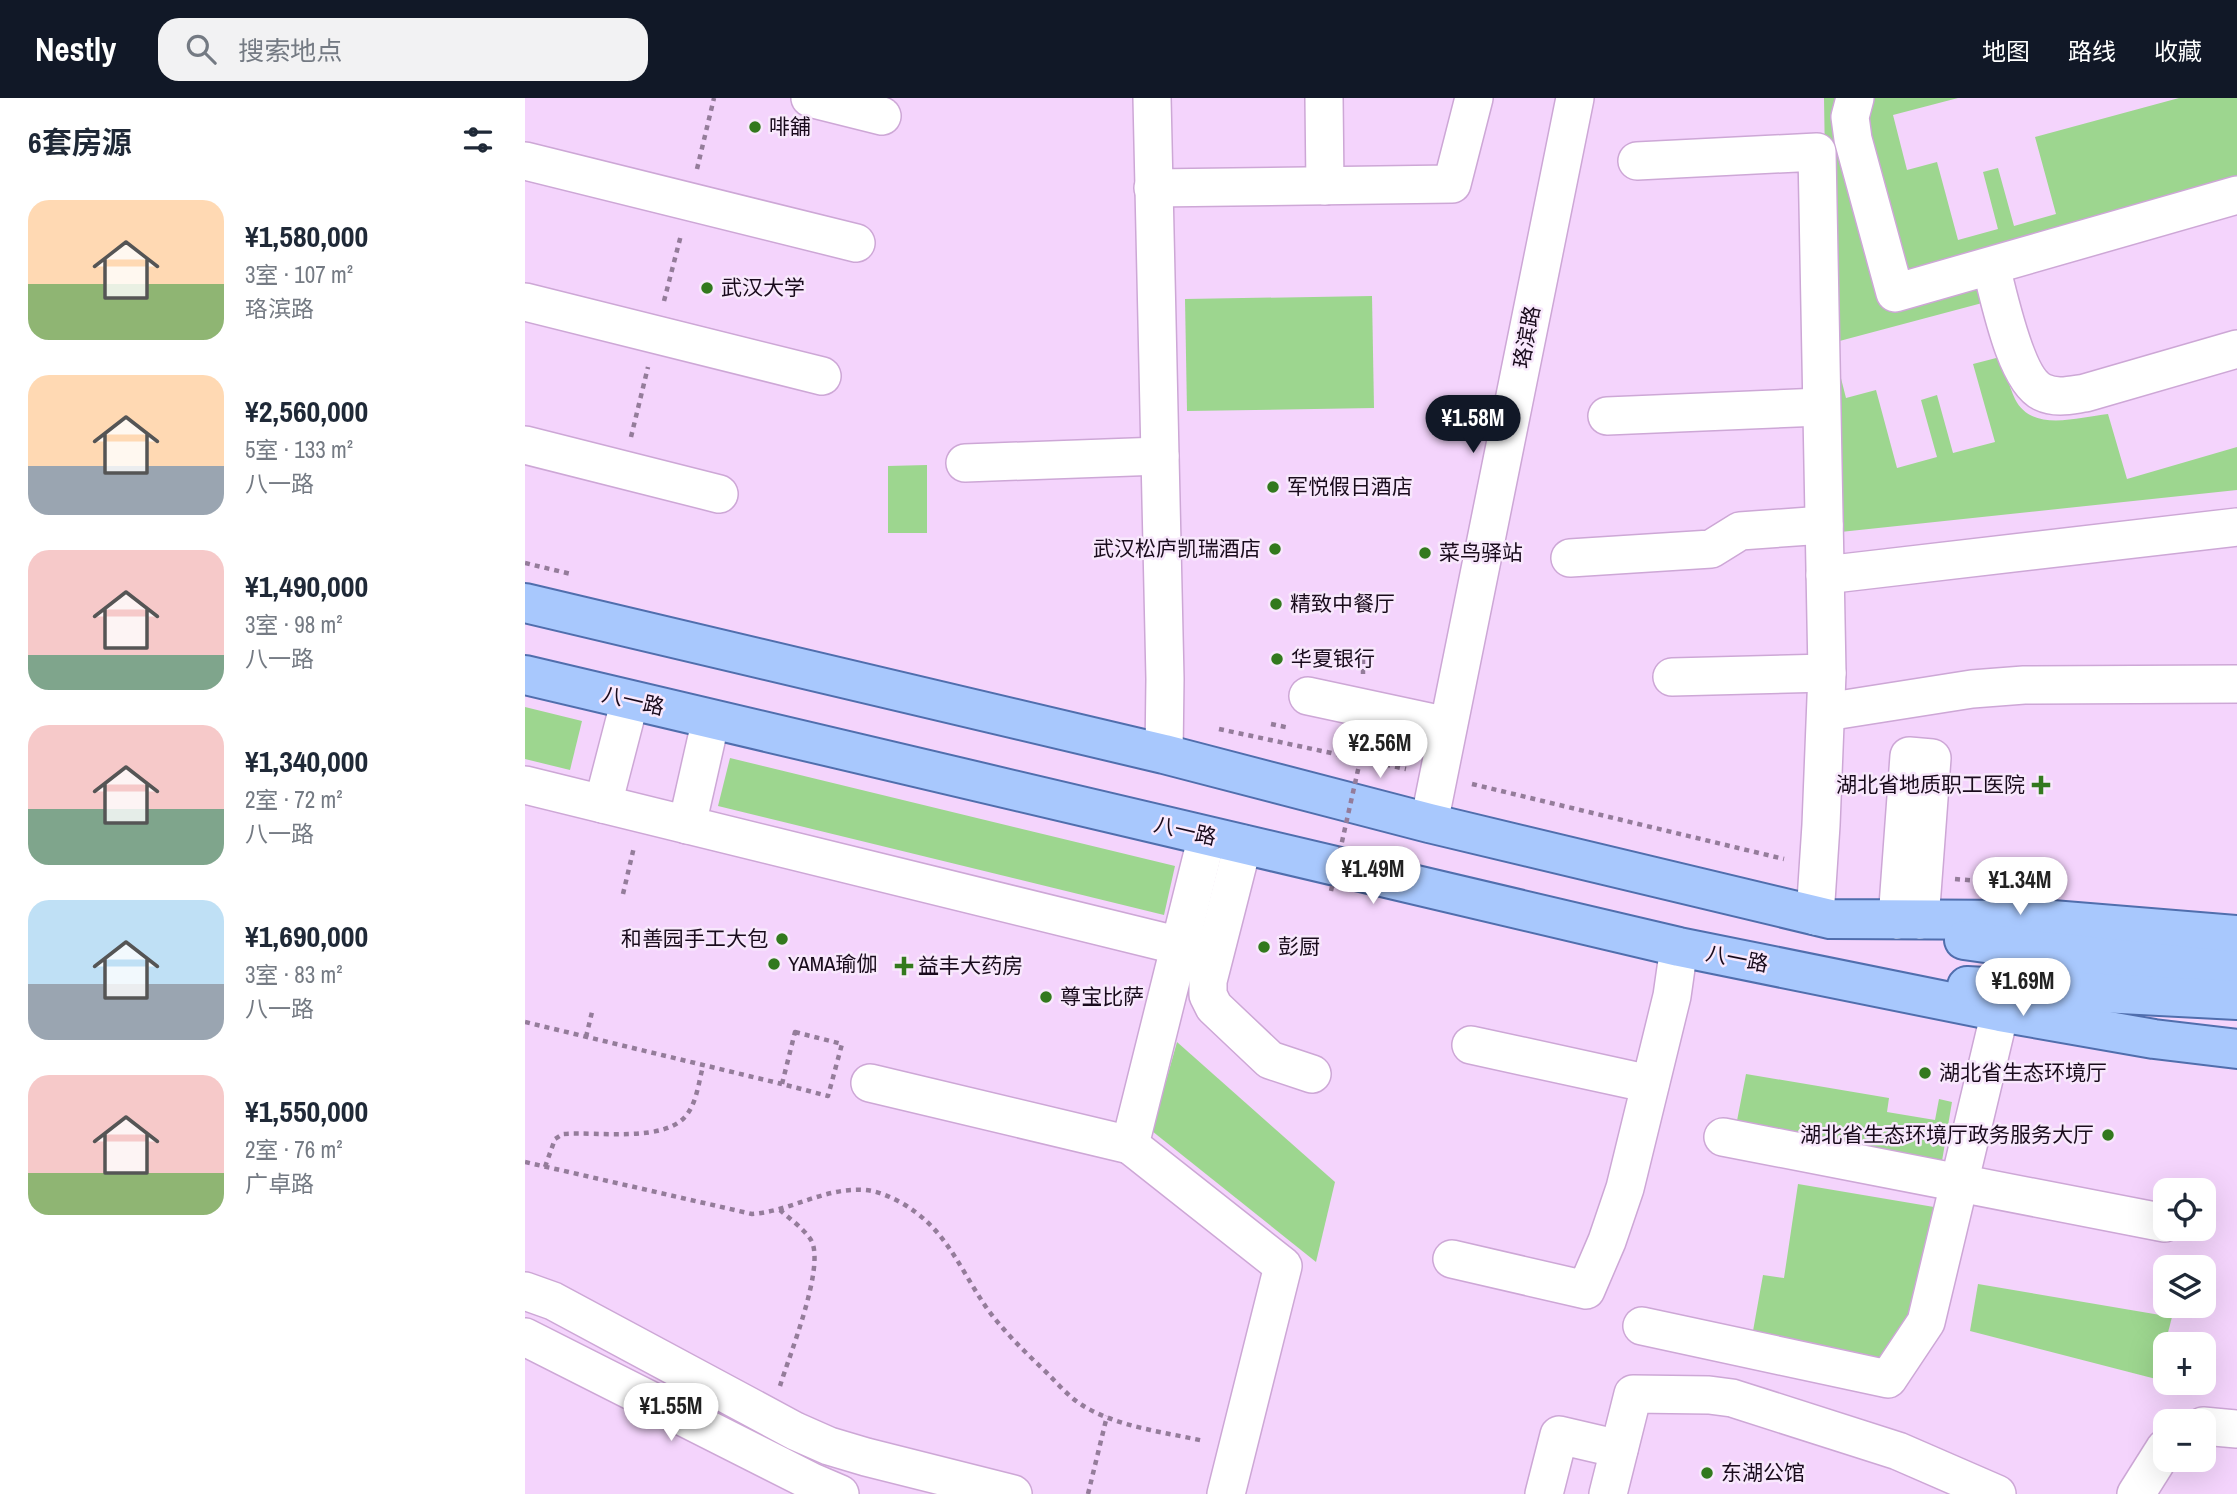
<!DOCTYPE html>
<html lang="zh">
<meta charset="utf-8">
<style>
:root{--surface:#fff;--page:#f2f2f3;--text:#1f2937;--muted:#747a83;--accent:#111827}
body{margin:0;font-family:"Archivo Narrow","Noto Sans SC",sans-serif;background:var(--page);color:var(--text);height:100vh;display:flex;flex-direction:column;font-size:26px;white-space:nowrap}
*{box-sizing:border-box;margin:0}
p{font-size:23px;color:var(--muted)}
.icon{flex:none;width:38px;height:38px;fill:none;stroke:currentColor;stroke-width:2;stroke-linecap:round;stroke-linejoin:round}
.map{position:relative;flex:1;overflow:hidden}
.details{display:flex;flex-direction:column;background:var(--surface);width:525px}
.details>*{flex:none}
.controls{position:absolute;left:1628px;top:1080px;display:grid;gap:14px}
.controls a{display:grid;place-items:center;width:63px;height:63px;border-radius:14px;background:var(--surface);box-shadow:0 7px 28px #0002;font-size:35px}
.price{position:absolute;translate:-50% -60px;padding:0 16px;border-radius:24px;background:#fff;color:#222;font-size:23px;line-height:46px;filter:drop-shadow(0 2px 4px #0008)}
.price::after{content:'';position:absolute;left:50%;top:42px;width:21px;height:16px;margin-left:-10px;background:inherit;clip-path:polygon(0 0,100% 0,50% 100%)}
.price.current{background:var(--accent);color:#fff}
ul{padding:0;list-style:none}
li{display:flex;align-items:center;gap:21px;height:175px;padding:0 28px}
li span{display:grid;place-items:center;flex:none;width:196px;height:140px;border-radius:21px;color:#555}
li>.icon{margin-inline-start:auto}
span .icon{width:84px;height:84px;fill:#fffc;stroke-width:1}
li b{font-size:30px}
h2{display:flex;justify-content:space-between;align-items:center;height:84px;padding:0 28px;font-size:30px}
header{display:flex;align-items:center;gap:42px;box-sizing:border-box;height:98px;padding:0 35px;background:var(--accent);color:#fff}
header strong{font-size:33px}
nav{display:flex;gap:38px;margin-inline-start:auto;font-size:24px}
.search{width:490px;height:63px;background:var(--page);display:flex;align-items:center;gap:18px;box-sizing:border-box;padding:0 24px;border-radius:21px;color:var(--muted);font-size:26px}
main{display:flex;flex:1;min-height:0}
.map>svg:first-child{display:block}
.green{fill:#9dd68f}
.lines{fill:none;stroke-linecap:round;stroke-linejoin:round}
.minor-casing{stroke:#cda7d6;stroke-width:40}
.major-casing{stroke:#506ead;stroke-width:42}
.path{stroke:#947c9a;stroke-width:4.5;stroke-dasharray:5 5;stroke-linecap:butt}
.minor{stroke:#fff;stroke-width:37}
.major{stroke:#a8c8fd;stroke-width:38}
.path-bridge{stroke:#947c9a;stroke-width:4.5;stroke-dasharray:5 5;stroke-linecap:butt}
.poi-dot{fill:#32791d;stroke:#f8e8fc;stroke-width:2.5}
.labels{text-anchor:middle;stroke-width:5;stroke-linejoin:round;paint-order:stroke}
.poi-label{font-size:21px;fill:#190b1c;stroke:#f8e8fc;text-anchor:start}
.street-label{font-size:21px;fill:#190b1c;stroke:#f8e8fc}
</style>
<header>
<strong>Nestly</strong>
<div class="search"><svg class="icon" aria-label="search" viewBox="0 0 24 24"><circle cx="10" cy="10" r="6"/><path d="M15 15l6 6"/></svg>搜索地点</div>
<nav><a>地图</a><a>路线</a><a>收藏</a></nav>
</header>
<main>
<section class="details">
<h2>6套房源<svg class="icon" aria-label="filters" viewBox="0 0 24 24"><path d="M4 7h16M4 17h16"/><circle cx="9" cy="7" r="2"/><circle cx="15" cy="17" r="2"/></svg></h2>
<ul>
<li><span style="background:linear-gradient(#ffd9b3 60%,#8fb573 0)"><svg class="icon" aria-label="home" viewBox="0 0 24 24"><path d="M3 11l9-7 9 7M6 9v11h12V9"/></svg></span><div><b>¥1,580,000</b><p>3室 · 107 m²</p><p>珞滨路</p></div></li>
<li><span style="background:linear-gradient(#ffd9b3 65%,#9aa5b1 0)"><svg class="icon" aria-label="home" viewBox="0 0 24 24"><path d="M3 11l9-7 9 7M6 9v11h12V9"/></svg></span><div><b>¥2,560,000</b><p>5室 · 133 m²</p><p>八一路</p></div></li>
<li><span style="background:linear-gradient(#f6c9c9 75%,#7fa58c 0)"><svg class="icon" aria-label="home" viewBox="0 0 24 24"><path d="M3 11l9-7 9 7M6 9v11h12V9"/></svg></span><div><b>¥1,490,000</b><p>3室 · 98 m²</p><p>八一路</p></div></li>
<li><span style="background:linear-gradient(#f6c9c9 60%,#7fa58c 0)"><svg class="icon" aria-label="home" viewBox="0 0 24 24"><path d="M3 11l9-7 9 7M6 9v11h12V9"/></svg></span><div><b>¥1,340,000</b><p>2室 · 72 m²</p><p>八一路</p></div></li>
<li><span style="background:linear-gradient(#bfe0f5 60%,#9aa5b1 0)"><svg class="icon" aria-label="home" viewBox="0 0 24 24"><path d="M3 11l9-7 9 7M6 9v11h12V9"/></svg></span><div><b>¥1,690,000</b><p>3室 · 83 m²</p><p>八一路</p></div></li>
<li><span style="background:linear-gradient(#f6c9c9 70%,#8fb573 0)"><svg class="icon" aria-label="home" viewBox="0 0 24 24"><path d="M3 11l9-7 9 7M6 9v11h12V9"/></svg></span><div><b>¥1,550,000</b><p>2室 · 76 m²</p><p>广卓路</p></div></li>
</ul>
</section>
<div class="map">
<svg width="1712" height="1396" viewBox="0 0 1712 1396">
<rect width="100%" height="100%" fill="#f4d4fc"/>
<g class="green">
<path d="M1299 0H1320L1364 208 1455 183 1461 204 1307 245 1321 300 1351 292 1372 370 1412 359 1396 302 1412 297 1428 355 1470 344 1448 266 1475 259C1480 272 1484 288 1490 301 1507 335 1553 319 1583 316L1602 381 1712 349V392L1306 435Z"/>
<polygon points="1341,0 1433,0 1368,17 1382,72 1412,64 1433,142 1473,131 1458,74 1473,70 1489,128 1531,116 1510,39 1654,0 1712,0 1712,84 1375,181 1338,41"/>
<polygon points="847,198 849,310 662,313 660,201"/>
<polygon points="402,367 402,435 363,435 363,368"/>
<polygon points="0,609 57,623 45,672 0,661"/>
<polygon points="205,660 650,768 639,817 193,708"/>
<polygon points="652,944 810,1084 791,1164 627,1033"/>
<polygon points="1221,976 1364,1000 1362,1014 1410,1022 1414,1001 1427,1004 1417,1063 1211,1028"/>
<polygon points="1273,1086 1409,1109 1389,1213 1358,1261 1228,1233 1238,1177 1259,1180"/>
<polygon points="1453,1186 1647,1219 1631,1281 1445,1233"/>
</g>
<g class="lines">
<g class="minor-casing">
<g id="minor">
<polyline points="285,0 357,18"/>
<polyline points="627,0 640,581 639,656"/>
<polyline points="799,0 800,88"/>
<polyline points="1330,0 1325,19 1328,41 1370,195 1712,97"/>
<polyline points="0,63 331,145"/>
<polyline points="1112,63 1292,54 1302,575 1296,727 1290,818"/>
<polyline points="628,90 927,86 949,0"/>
<path d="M1466 169C1474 198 1490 281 1517 294 1531 301 1546 297 1560 295L1712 251"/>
<polyline points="0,204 297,278"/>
<polyline points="1082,318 1296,309"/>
<polyline points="0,347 194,396"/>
<polyline points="440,365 635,358"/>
<polyline points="1045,460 1186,451 1215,433 1299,427"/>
<polyline points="1300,477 1712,429"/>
<polyline points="1147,579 1302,575"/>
<polyline points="783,598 923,628"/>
<polyline points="1301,614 1447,591 1499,587 1712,586"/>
<polyline points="0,687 655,848"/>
<polyline points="78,706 105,602"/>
<polyline points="904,725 1050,0"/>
<polyline points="162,727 186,621"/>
<polyline points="682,738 605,1047 758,1168 701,1396"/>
<polyline points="718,746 683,883 683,897 689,909 745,962 787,976"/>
<polyline points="1372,822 1384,658 1407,660 1395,822"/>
<polyline points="946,947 1125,986"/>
<polyline points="345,985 605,1047"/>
<polyline points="1198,1039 1640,1125"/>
<polyline points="927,1161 1061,1192 1082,1143 1100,1090 1147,898 1154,849"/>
<polyline points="0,1193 28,1203 270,1333 304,1348 341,1359 488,1396"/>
<polyline points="1117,1228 1363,1281 1401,1224 1475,914"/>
<polyline points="0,1239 287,1384 315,1396"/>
<polyline points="1678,1328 1712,1331"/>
<polyline points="1019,1396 1034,1337 1094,1351"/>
<polyline points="1083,1396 1108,1296 1184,1297 1207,1300 1373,1353 1472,1396"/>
<polyline points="1611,1396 1640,1350"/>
</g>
</g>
<g class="major-casing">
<g id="major">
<polyline points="0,505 639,656 904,725 1305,821 1527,822 1712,837"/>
<polyline points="0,577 1154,849 1475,914 1629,941 1712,951"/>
<polyline points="1439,842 1517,853 1712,873"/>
<polyline points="1442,888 1712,902"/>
</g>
</g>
<g class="path">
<polyline points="172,71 189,0"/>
<polyline points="139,203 156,137"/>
<polyline points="106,339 123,269"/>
<polyline points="0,465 46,476"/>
<polyline points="838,576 838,549"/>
<polyline points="746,626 765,630"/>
<polyline points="694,631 881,671"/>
<polyline points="947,686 1259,761"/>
<polyline points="1430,781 1453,783"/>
<polyline points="98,796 109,749"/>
<polyline points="0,924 257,986"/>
<polygon points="270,934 317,946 303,998 257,986"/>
<polyline points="61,939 67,914"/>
<path d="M0 1064 227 1116C267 1113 299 1089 340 1092 352 1093 364 1098 375 1104 421 1130 433 1168 461 1209 478 1233 500 1254 522 1275 533 1286 544 1299 557 1307 592 1329 639 1334 679 1343"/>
<path d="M20 1069 30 1041 38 1036C71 1033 143 1046 163 1015 172 1002 174 983 178 968"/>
<path d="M255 1288C264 1258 301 1168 286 1142 278 1130 265 1121 255 1112"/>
<polyline points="563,1396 582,1318"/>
</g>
<use href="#minor" class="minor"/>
<use href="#major" class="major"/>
<polyline class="path-bridge" points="806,793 839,645"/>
</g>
<g class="poi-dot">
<circle cx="230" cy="29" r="7"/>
<circle cx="182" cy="190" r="7"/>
<circle cx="748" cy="389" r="7"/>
<circle cx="750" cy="451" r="7"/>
<circle cx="900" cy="455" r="7"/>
<circle cx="751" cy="506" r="7"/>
<circle cx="752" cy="561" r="7"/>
<path d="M1512.5 676.5h7v7h7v7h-7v7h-7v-7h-7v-7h7z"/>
<circle cx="257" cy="841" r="7"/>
<circle cx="739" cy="849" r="7"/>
<circle cx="249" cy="866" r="7"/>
<path d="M375.5 857.5h7v7h7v7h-7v7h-7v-7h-7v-7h7z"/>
<circle cx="521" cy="899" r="7"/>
<circle cx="1400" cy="975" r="7"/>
<circle cx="1583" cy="1037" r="7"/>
<circle cx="1182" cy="1375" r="7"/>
</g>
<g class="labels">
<g class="poi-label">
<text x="244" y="36">啡舖</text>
<text x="196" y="197">武汉大学</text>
<text x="762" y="396">军悦假日酒店</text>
<text x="736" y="458" text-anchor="end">武汉松庐凯瑞酒店</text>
<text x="914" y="462">菜鸟驿站</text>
<text x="765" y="513">精致中餐厅</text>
<text x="766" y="568">华夏银行</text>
<text x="1500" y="694" text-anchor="end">湖北省地质职工医院</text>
<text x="243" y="848" text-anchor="end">和善园手工大包</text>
<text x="753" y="856">彭厨</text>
<text x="263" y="873">YAMA瑜伽</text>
<text x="393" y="875">益丰大药房</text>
<text x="535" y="906">尊宝比萨</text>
<text x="1414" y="982">湖北省生态环境厅</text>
<text x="1569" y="1044" text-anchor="end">湖北省生态环境厅政务服务大厅</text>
<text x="1196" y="1382">东湖公馆</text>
</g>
<g class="street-label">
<text transform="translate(1002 239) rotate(-79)" y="7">珞滨路</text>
<text transform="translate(108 603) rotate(13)" y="7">八一路</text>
<text transform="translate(660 733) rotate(13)" y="7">八一路</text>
<text transform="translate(1212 861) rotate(11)" y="7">八一路</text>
</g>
</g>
</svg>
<div class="controls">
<a><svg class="icon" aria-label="locate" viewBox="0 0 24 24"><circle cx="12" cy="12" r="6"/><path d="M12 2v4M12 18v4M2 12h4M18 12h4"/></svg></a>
<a><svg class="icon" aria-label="layers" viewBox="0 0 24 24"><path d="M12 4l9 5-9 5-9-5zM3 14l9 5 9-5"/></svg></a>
<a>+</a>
<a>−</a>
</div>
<b class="price current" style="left:948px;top:357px">¥1.58M</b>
<b class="price" style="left:855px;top:682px">¥2.56M</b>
<b class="price" style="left:848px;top:808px">¥1.49M</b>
<b class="price" style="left:1495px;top:819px">¥1.34M</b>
<b class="price" style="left:1498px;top:920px">¥1.69M</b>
<b class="price" style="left:146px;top:1345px">¥1.55M</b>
</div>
</main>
